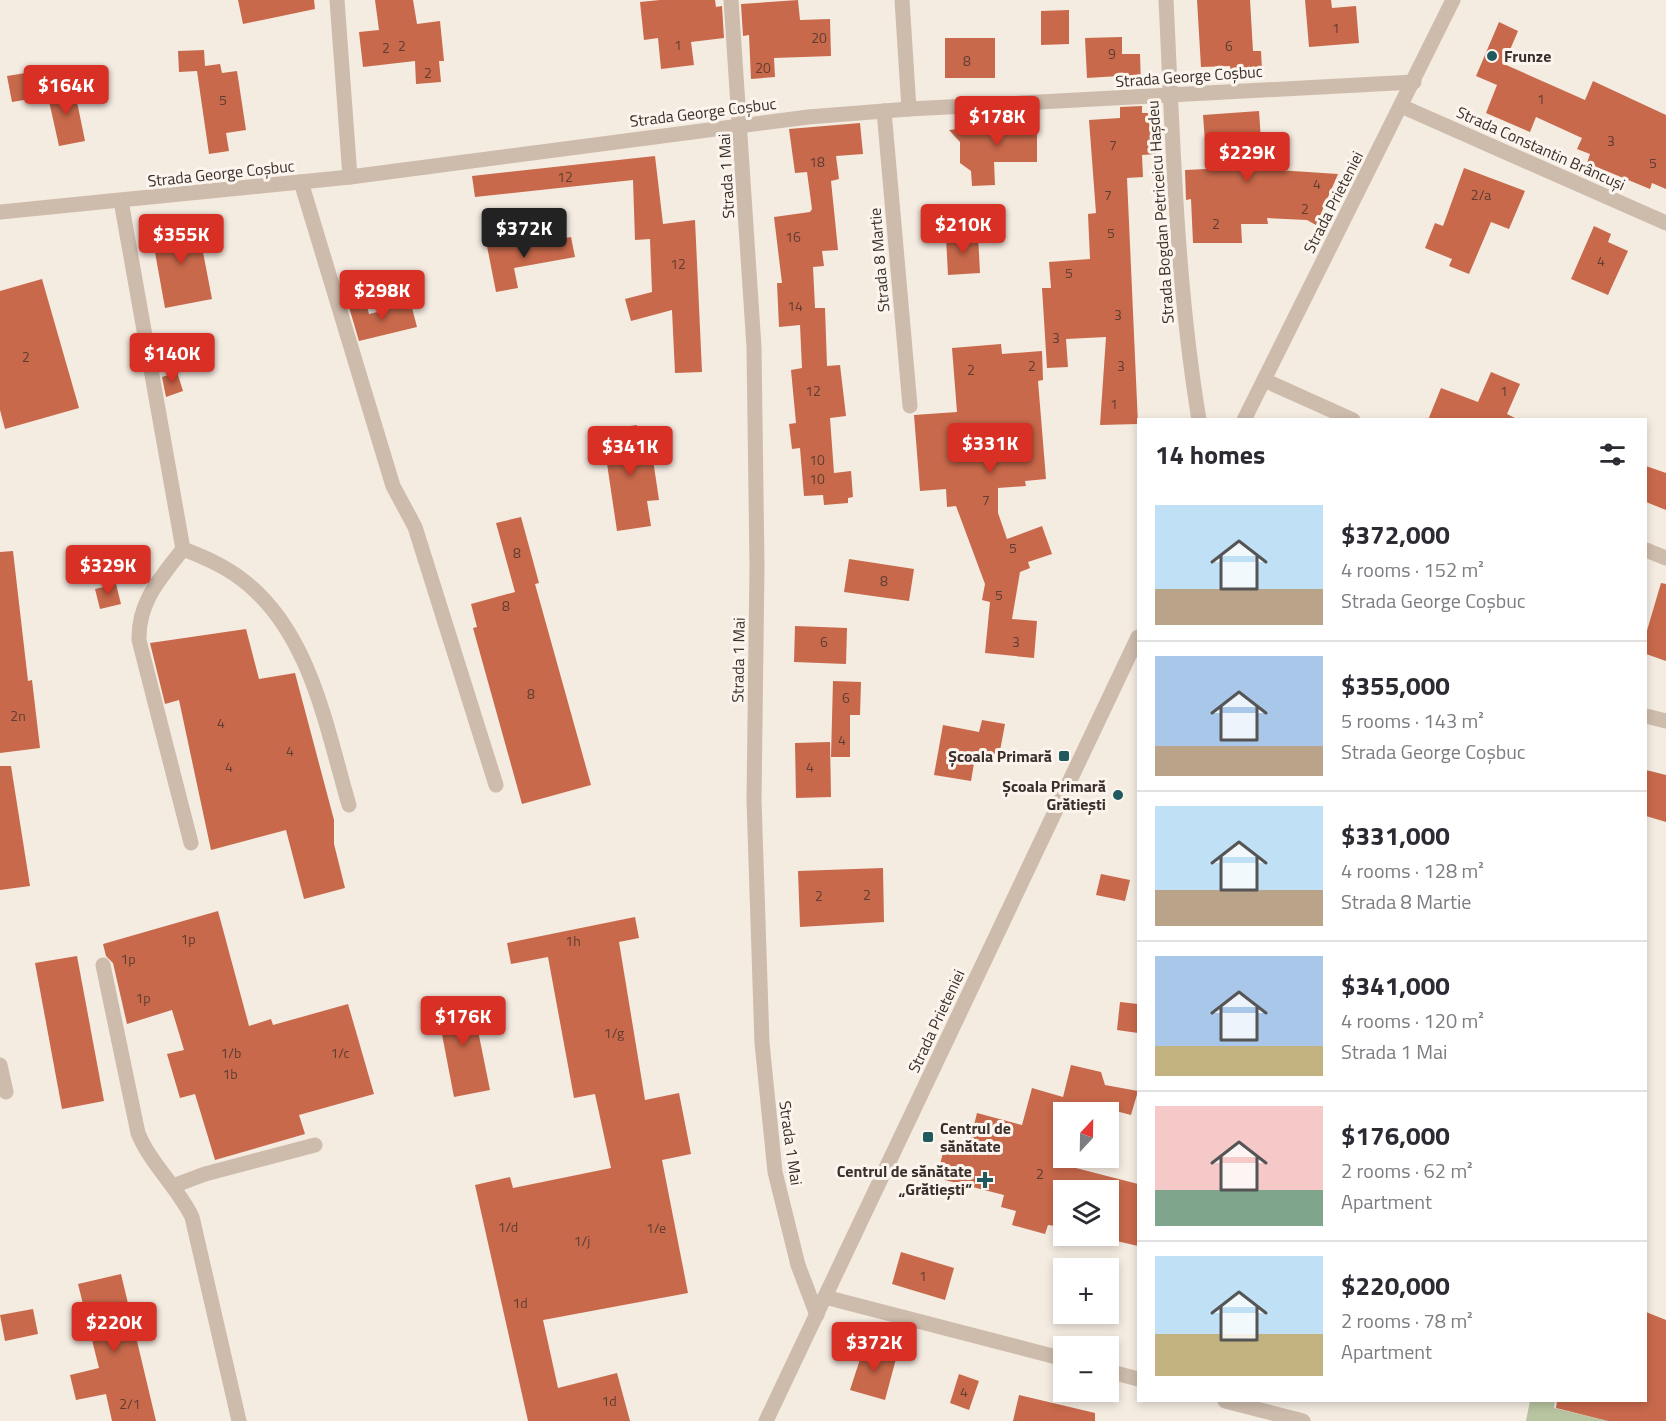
<!DOCTYPE html>
<meta charset="utf-8">
<style>
:root{--surface:#fff;--page:#f7f7f7;--text:#2b2b33;--muted:#7c7c81;--line:#e1e1e2;--accent:#d93025}
body{margin:0;font-family:"Titillium Web",sans-serif;background:var(--page);color:var(--text);height:100vh;display:flex;flex-direction:column;font-size:22px;white-space:nowrap}
*{box-sizing:border-box;margin:0}
p{font-size:20px;color:var(--muted)}
.icon{flex:none;width:33px;height:33px;fill:none;stroke:currentColor;stroke-width:2;stroke-linecap:round;stroke-linejoin:round}
.map{position:relative;flex:1;overflow:hidden}
.details{position:absolute;left:1137px;top:418px;width:510px;height:984px;display:flex;flex-direction:column;background:var(--surface);border-radius:0px;box-shadow:0 3px 9px #0003}
.details>*{flex:none}
.needle{width:39px;rotate:22deg}
.tools{position:absolute;left:1053px;top:1102px;display:grid;gap:12px}
.tools a{display:grid;place-items:center;width:66px;height:66px;border-radius:0px;background:var(--surface);box-shadow:0 3px 9px #0003;font-size:30px}
.price{position:absolute;translate:-50% -51px;padding:0 14px;border-radius:6px;background:var(--accent);color:#fff;font-size:20px;line-height:39px;filter:drop-shadow(0 2px 3px #0008)}
.price::after{content:'';position:absolute;left:50%;top:36px;width:18px;height:14px;margin-left:-9px;background:inherit;clip-path:polygon(0 0,100% 0,50% 100%)}
.price.active{background:#222;color:#fff}
ul{padding:0;list-style:none}
li{display:flex;align-items:center;gap:18px;height:150px;padding:0 18px}
li+li{border-top:2px solid var(--line)}
li span{display:grid;place-items:center;flex:none;width:168px;height:120px;border-radius:0px;color:#555}
li>.icon{margin-inline-start:auto}
span .icon{width:72px;height:72px;fill:#fffc;stroke-width:1}
li b{font-size:26px}
h2{display:flex;justify-content:space-between;align-items:center;height:72px;padding:0 18px;font-size:26px}
.map>svg:first-child{display:block}
.green{fill:#b8c4a0}
.building{fill:#c8694b}
.lines{fill:none;stroke-linecap:round;stroke-linejoin:round}
.minor{stroke:#cdbbac;stroke-width:15}
.poi-dot{fill:#1f5a5e;stroke:#fbf5ee;stroke-width:2}
.labels{text-anchor:middle;stroke-width:6;stroke-linejoin:round;paint-order:stroke}
.number-label{font-size:14px;fill:#5e3e33}
.poi-label{font-size:16px;font-weight:bold;fill:#3b302b;stroke:#fbf5ee;text-anchor:end}
.street-label{font-size:16px;fill:#3b302b;stroke:#fbf5ee}
</style>
<div class="map">
<svg width="1666" height="1421" viewBox="0 0 1666 1421">
<rect width="100%" height="100%" fill="#f4ebe1"/>
<polygon class="green" points="1530,1401 1555,1401 1554,1408 1608,1421 1526,1421"/>
<g class="building">
<polygon points="238,0 314,0 315,9 243,24"/>
<polygon points="375,0 413,0 417,24 440,21 444,61 439,61 441,82 416,84 415,61 363,67 359,32 379,30"/>
<polygon points="660,0 715,0 716,7 722,6 724,38 691,42 694,65 661,69 658,38 644,40 640,2"/>
<polygon points="798,0 800,20 830,19 831,56 774,58 775,77 751,79 749,35 743,36 741,4"/>
<polygon points="1197,0 1250,0 1253,51 1261,51 1262,71 1231,73 1230,66 1201,67"/>
<polygon points="1305,0 1331,0 1332,8 1356,6 1359,43 1309,47"/>
<polygon points="1069,10 1069,44 1041,45 1041,11"/>
<polygon points="1499,22 1518,31 1504,64 1585,100 1593,81 1666,115 1666,189 1652,183 1650,189 1587,163 1590,154 1577,149 1582,138 1536,117 1530,132 1486,113 1497,85 1476,76"/>
<polygon points="1122,37 1122,54 1140,54 1141,87 1119,88 1119,76 1087,78 1085,38"/>
<rect x="945" y="38" width="50" height="40"/>
<polygon points="204,50 205,66 220,64 222,73 237,71 246,130 226,133 229,151 209,154 197,71 179,72 178,51"/>
<polygon points="44,70 48,96 12,102 7,76"/>
<polygon points="74,87 85,141 59,146 47,92"/>
<polygon points="1142,106 1142,113 1156,113 1157,154 1142,155 1143,177 1127,178 1138,424 1100,425 1106,337 1066,339 1068,367 1047,368 1042,288 1051,288 1049,262 1090,259 1088,214 1096,213 1089,120 1120,118 1120,107"/>
<polygon points="1259,111 1263,169 1338,174 1316,225 1307,220 1267,218 1268,224 1241,224 1242,243 1193,243 1191,199 1186,200 1185,170 1207,169 1203,115"/>
<polygon points="1009,115 1037,116 1037,162 994,162 995,185 972,186 971,171 960,163 960,142 949,130 1009,123"/>
<polygon points="860,123 863,154 836,156 839,179 831,181 838,250 822,251 824,266 813,267 815,308 825,308 827,366 840,365 846,416 830,418 834,473 851,471 853,497 848,498 848,503 824,505 823,495 804,496 800,448 792,449 789,424 796,423 791,370 802,368 800,325 779,327 777,283 782,283 774,217 810,212 812,209 807,172 795,173 789,129"/>
<polygon points="655,156 663,224 695,220 702,372 675,373 672,310 631,321 625,299 652,292 650,239 635,240 633,180 475,197 472,176"/>
<polygon points="1464,168 1525,191 1509,229 1491,222 1469,274 1449,266 1452,259 1425,248 1435,223 1443,226"/>
<polygon points="197,221 212,299 165,308 151,230"/>
<polygon points="1594,226 1611,234 1608,242 1628,251 1608,295 1571,279"/>
<polygon points="978,235 980,273 948,275 946,237"/>
<polygon points="571,237 575,257 514,268 518,288 496,292 487,246 509,242 510,247"/>
<polygon points="42,279 79,408 5,429 0,410 0,291"/>
<polygon points="366,303 369,314 411,304 417,327 359,341 349,307"/>
<polygon points="1001,344 1002,354 1042,351 1043,380 1038,381 1046,479 1025,481 1026,486 998,488 998,513 1007,539 1042,526 1052,554 1028,562 1030,568 1020,572 1012,619 1037,621 1034,658 985,653 990,602 982,600 985,584 956,506 947,507 946,489 920,491 914,415 957,412 952,348"/>
<polygon points="177,372 183,391 166,397 162,377"/>
<polygon points="1491,372 1520,384 1507,414 1519,420 1428,420 1441,388 1478,402"/>
<polygon points="637,425 640,448 651,446 659,500 647,501 651,526 617,531 602,430"/>
<polygon points="1646,466 1666,473 1666,510 1646,502"/>
<polygon points="521,517 539,583 535,584 591,785 522,804 473,628 477,627 471,604 515,592 496,523"/>
<polygon points="13,551 28,681 32,680 40,748 0,753 0,552"/>
<polygon points="849,559 914,569 909,601 844,592"/>
<polygon points="1661,583 1666,584 1666,661 1646,654 1646,634"/>
<polygon points="116,584 121,604 100,609 95,589"/>
<polygon points="795,626 847,628 846,664 794,662"/>
<polygon points="246,629 259,679 295,673 334,820 334,844 345,888 304,899 286,830 211,850 179,700 165,704 150,643"/>
<polygon points="833,681 861,682 860,715 850,715 850,757 831,757"/>
<polygon points="982,720 1005,724 999,756 976,752 971,781 934,775 943,725 979,732"/>
<polygon points="830,742 831,797 796,798 795,743"/>
<polygon points="0,766 11,766 30,886 0,890"/>
<polygon points="1646,770 1666,775 1666,822 1646,816"/>
<polygon points="883,868 884,922 800,927 798,871"/>
<polygon points="1101,874 1130,880 1125,901 1096,895"/>
<polygon points="218,911 249,1026 271,1019 273,1025 348,1004 374,1094 299,1115 305,1134 215,1160 195,1094 180,1098 167,1054 184,1050 172,1010 127,1024 113,963 106,956 103,944"/>
<polygon points="635,917 639,938 619,942 645,1100 679,1093 691,1154 662,1160 688,1293 543,1320 558,1388 617,1373 630,1421 528,1421 475,1185 510,1177 513,1188 611,1168 595,1094 574,1098 548,957 511,964 507,943"/>
<polygon points="77,956 104,1101 62,1109 35,963"/>
<polygon points="471,996 490,1090 454,1097 436,1003"/>
<polygon points="1120,1002 1138,1004 1138,1033 1117,1030"/>
<polygon points="1071,1065 1101,1072 1105,1085 1138,1091 1131,1115 1089,1104 1087,1113 1064,1113 1064,1158 1075,1158 1072,1167 1138,1184 1138,1246 1108,1239 1108,1191 1064,1191 1064,1227 1048,1225 1045,1234 1012,1225 1016,1211 1001,1207 1004,1195 937,1178 946,1139 969,1145 977,1113 1022,1125 1032,1088 1063,1097"/>
<polygon points="901,1252 954,1268 945,1300 892,1284"/>
<polygon points="121,1274 156,1421 112,1421 106,1394 76,1400 70,1375 99,1368 78,1284"/>
<polygon points="33,1309 38,1334 5,1341 0,1315"/>
<polygon points="1646,1312 1666,1320 1666,1421 1608,1421 1556,1408 1557,1401 1646,1401"/>
<polygon points="864,1347 897,1355 885,1400 850,1390"/>
<polygon points="959,1374 979,1381 969,1410 950,1403"/>
<polygon points="1019,1395 1095,1413 1095,1421 1013,1421"/>
</g>
<g class="lines">
<g class="minor">
<polyline points="337,0 350,177"/>
<polyline points="731,0 754,347 757,566 754,800 762,1043 775,1172 798,1265 817,1315"/>
<polyline points="902,0 909,109"/>
<path d="M1166 0C1173 141 1176 281 1199 420"/>
<polyline points="1401,106 1666,223"/>
<polyline points="884,111 910,406"/>
<polyline points="301,182 393,486 415,527 496,785"/>
<path d="M121 201 183 549C161 578 138 601 139 640L191 843"/>
<polyline points="0,212 350,177 808,117 909,109 1414,82"/>
<polyline points="1264,380 1353,420"/>
<polyline points="1244,420 1453,0"/>
<path d="M183 549C204 557 223 565 240 578 310 629 326 727 349 805"/>
<polyline points="1646,550 1666,558"/>
<polyline points="1646,716 1666,721"/>
<path d="M103 965 138 1133C151 1165 177 1186 192 1217L239 1421"/>
<polyline points="0,1065 6,1092"/>
<polyline points="173,1186 205,1174 315,1145"/>
<polyline points="825,1297 1064,1359"/>
<polyline points="1108,1371 1138,1379"/>
<polyline points="1225,1401 1303,1421"/>
<polyline points="766,1421 1138,637"/>
</g>
</g>
<g class="poi-dot">
<circle cx="1492" cy="56" r="6"/>
<rect x="1058" y="750" width="12" height="12" rx="3"/>
<circle cx="1118" cy="795" r="6"/>
<rect x="922" y="1131" width="12" height="12" rx="3"/>
<path d="M982 1171h6v6h6v6h-6v6h-6v-6h-6v-6h6z"/>
</g>
<g class="labels">
<g class="number-label">
<text x="1336" y="33">1</text>
<text x="819" y="43">20</text>
<text x="678" y="50">1</text>
<text x="402" y="51">2</text>
<text x="1229" y="51">6</text>
<text x="386" y="53">2</text>
<text x="1112" y="59">9</text>
<text x="967" y="66">8</text>
<text x="763" y="73">20</text>
<text x="428" y="78">2</text>
<text x="1541" y="104">1</text>
<text x="223" y="105">5</text>
<text x="1611" y="146">3</text>
<text x="1113" y="150">7</text>
<text x="817" y="167">18</text>
<text x="1653" y="168">5</text>
<text x="565" y="182">12</text>
<text x="1317" y="189">4</text>
<text x="1108" y="200">7</text>
<text x="1481" y="200">2/a</text>
<text x="1305" y="214">2</text>
<text x="1216" y="229">2</text>
<text x="1111" y="238">5</text>
<text x="793" y="242">16</text>
<text x="1601" y="266">4</text>
<text x="678" y="269">12</text>
<text x="1069" y="278">5</text>
<text x="795" y="311">14</text>
<text x="1118" y="320">3</text>
<text x="1056" y="343">3</text>
<text x="26" y="362">2</text>
<text x="1032" y="371">2</text>
<text x="1121" y="371">3</text>
<text x="971" y="375">2</text>
<text x="813" y="396">12</text>
<text x="1504" y="396">1</text>
<text x="1114" y="409">1</text>
<text x="817" y="465">10</text>
<text x="817" y="484">10</text>
<text x="986" y="505">7</text>
<text x="1013" y="553">5</text>
<text x="517" y="558">8</text>
<text x="884" y="586">8</text>
<text x="999" y="600">5</text>
<text x="506" y="611">8</text>
<text x="824" y="647">6</text>
<text x="1016" y="647">3</text>
<text x="531" y="699">8</text>
<text x="846" y="703">6</text>
<text x="18" y="721">2n</text>
<text x="221" y="728">4</text>
<text x="842" y="745">4</text>
<text x="290" y="756">4</text>
<text x="229" y="772">4</text>
<text x="810" y="772">4</text>
<text x="867" y="900">2</text>
<text x="819" y="901">2</text>
<text x="188" y="944">1p</text>
<text x="573" y="946">1h</text>
<text x="128" y="964">1p</text>
<text x="143" y="1003">1p</text>
<text x="614" y="1038">1/g</text>
<text x="231" y="1058">1/b</text>
<text x="340" y="1058">1/c</text>
<text x="230" y="1079">1b</text>
<text x="1040" y="1179">2</text>
<text x="508" y="1232">1/d</text>
<text x="656" y="1233">1/e</text>
<text x="582" y="1246">1/j</text>
<text x="923" y="1281">1</text>
<text x="520" y="1308">1d</text>
<text x="964" y="1397">4</text>
<text x="609" y="1406">1d</text>
<text x="130" y="1409">2/1</text>
</g>
<g class="poi-label">
<text x="1504" y="62" text-anchor="start">Frunze</text>
<text x="1052" y="762">Școala Primară</text>
<text x="1106" y="792">Școala Primară<tspan x="1106" dy="18">Grătiești</tspan></text>
<text x="940" y="1134" text-anchor="start">Centrul de<tspan x="940" dy="18">sănătate</tspan></text>
<text x="972" y="1177">Centrul de sănătate<tspan x="972" dy="18">„Grătiești“</tspan></text>
</g>
<g class="street-label">
<text transform="translate(1189 76) rotate(-4)" y="6">Strada George Coșbuc</text>
<text transform="translate(703 112) rotate(-7)" y="6">Strada George Coșbuc</text>
<text transform="translate(1541 148) rotate(24)" y="6">Strada Constantin Brâncuși</text>
<text transform="translate(221 173) rotate(-6)" y="6">Strada George Coșbuc</text>
<text transform="translate(726 176) rotate(-93)" y="6">Strada 1 Mai</text>
<text transform="translate(1333 202) rotate(-63)" y="6">Strada Prieteniei</text>
<text transform="translate(1160 212) rotate(-94)" y="6">Strada Bogdan Petriceicu Hașdeu</text>
<text transform="translate(879 260) rotate(-95)" y="6">Strada 8 Martie</text>
<text transform="translate(738 660) rotate(-89)" y="6">Strada 1 Mai</text>
<text transform="translate(936 1021) rotate(-65)" y="6">Strada Prieteniei</text>
<text transform="translate(791 1143) rotate(82)" y="6">Strada 1 Mai</text>
</g>
</g>
</svg>
<div class="tools">
<a><svg class="needle" viewBox="-14 -14 28 28"><path d="M0-13l5 13h-10z" fill="#e53935"/><path d="M0 13l5-13h-10z" fill="#7c7c81"/></svg></a>
<a><svg class="icon" aria-label="layers" viewBox="0 0 24 24"><path d="M12 4l9 5-9 5-9-5zM3 14l9 5 9-5"/></svg></a>
<a>+</a>
<a>−</a>
</div>
<b class="price" style="left:66px;top:116px">$164K</b>
<b class="price" style="left:997px;top:147px">$178K</b>
<b class="price" style="left:1247px;top:183px">$229K</b>
<b class="price" style="left:963px;top:255px">$210K</b>
<b class="price active" style="left:524px;top:259px">$372K</b>
<b class="price" style="left:181px;top:265px">$355K</b>
<b class="price" style="left:382px;top:321px">$298K</b>
<b class="price" style="left:172px;top:384px">$140K</b>
<b class="price" style="left:990px;top:474px">$331K</b>
<b class="price" style="left:630px;top:477px">$341K</b>
<b class="price" style="left:108px;top:596px">$329K</b>
<b class="price" style="left:463px;top:1047px">$176K</b>
<b class="price" style="left:114px;top:1353px">$220K</b>
<b class="price" style="left:874px;top:1373px">$372K</b>
<section class="details">
<h2>14 homes<svg class="icon" aria-label="filters" viewBox="0 0 24 24"><path d="M4 7h16M4 17h16"/><circle cx="9" cy="7" r="2"/><circle cx="15" cy="17" r="2"/></svg></h2>
<ul>
<li><span style="background:linear-gradient(#bfe0f5 70%,#b9a48a 0)"><svg class="icon" aria-label="home" viewBox="0 0 24 24"><path d="M3 11l9-7 9 7M6 9v11h12V9"/></svg></span><div><b>$372,000</b><p>4 rooms · 152 m²</p><p>Strada George Coșbuc</p></div></li>
<li><span style="background:linear-gradient(#a9c7e8 75%,#b9a48a 0)"><svg class="icon" aria-label="home" viewBox="0 0 24 24"><path d="M3 11l9-7 9 7M6 9v11h12V9"/></svg></span><div><b>$355,000</b><p>5 rooms · 143 m²</p><p>Strada George Coșbuc</p></div></li>
<li><span style="background:linear-gradient(#bfe0f5 70%,#b9a48a 0)"><svg class="icon" aria-label="home" viewBox="0 0 24 24"><path d="M3 11l9-7 9 7M6 9v11h12V9"/></svg></span><div><b>$331,000</b><p>4 rooms · 128 m²</p><p>Strada 8 Martie</p></div></li>
<li><span style="background:linear-gradient(#a9c7e8 75%,#c2b280 0)"><svg class="icon" aria-label="home" viewBox="0 0 24 24"><path d="M3 11l9-7 9 7M6 9v11h12V9"/></svg></span><div><b>$341,000</b><p>4 rooms · 120 m²</p><p>Strada 1 Mai</p></div></li>
<li><span style="background:linear-gradient(#f6c9c9 70%,#7fa58c 0)"><svg class="icon" aria-label="home" viewBox="0 0 24 24"><path d="M3 11l9-7 9 7M6 9v11h12V9"/></svg></span><div><b>$176,000</b><p>2 rooms · 62 m²</p><p>Apartment</p></div></li>
<li><span style="background:linear-gradient(#bfe0f5 65%,#c2b280 0)"><svg class="icon" aria-label="home" viewBox="0 0 24 24"><path d="M3 11l9-7 9 7M6 9v11h12V9"/></svg></span><div><b>$220,000</b><p>2 rooms · 78 m²</p><p>Apartment</p></div></li>
</ul>
</section>
</div>
